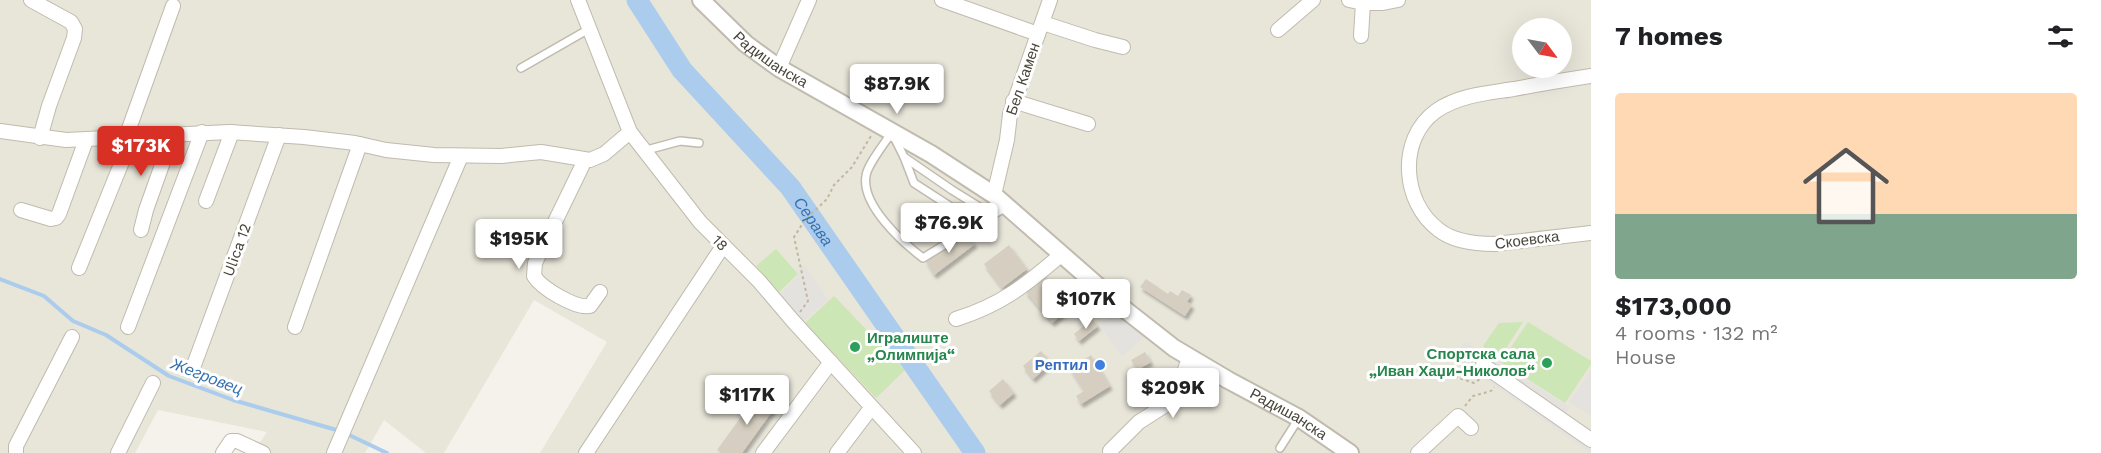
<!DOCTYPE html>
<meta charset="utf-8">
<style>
:root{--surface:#fff;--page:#f6f6f6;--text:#202124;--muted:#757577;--line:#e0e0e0;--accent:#d93025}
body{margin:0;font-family:"Work Sans",sans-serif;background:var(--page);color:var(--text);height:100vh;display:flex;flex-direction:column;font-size:22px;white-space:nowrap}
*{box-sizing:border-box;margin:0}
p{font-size:20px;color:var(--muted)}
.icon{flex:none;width:33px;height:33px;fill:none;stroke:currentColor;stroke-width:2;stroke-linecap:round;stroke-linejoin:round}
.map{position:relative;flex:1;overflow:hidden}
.drawer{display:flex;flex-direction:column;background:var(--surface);width:510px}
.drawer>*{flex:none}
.needle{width:39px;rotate:122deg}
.controls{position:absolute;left:1512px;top:18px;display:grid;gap:12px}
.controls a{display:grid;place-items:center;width:60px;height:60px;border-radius:50%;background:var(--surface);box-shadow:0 6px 24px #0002;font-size:30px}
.price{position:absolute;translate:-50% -51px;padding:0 14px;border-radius:6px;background:#fff;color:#222;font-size:20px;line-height:39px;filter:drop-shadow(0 2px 3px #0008)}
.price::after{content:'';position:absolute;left:50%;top:36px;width:18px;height:14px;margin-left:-9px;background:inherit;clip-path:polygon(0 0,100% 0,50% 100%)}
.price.selected{background:var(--accent);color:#fff}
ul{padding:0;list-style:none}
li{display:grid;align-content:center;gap:12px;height:318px;padding:0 24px}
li+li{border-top:2px solid var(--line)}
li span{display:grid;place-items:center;height:186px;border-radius:6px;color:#555}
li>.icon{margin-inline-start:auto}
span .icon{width:108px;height:108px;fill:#fffc;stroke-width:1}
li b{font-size:26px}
h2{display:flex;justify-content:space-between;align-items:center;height:72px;padding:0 24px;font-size:26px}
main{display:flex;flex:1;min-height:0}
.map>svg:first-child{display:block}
.residential{fill:#e8e5d9;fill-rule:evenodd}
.green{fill:#cce6b6}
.parking{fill:#e4e2df}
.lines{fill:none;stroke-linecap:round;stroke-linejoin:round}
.stream{stroke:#abcced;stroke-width:4}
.river{stroke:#abcced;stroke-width:21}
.building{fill:#d6cfc1;filter:url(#shadow)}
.service-casing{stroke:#c0bbae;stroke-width:10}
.minor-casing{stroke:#c0bbae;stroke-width:16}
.tertiary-casing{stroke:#c0bbae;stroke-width:20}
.path{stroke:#c1b8a0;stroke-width:2;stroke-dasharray:3 3;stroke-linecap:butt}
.service{stroke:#fff;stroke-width:7}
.minor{stroke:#fff;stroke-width:14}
.tertiary{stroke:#fff;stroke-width:16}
.leisure-dot{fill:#2e9e5b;stroke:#fff;stroke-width:2}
.shop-dot{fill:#3f7fe0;stroke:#fff;stroke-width:2}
.labels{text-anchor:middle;stroke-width:6;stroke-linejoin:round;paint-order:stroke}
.street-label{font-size:15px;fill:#484439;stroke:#fff}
.leisure-label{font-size:15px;font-weight:bold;fill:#27864d;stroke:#fff;text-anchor:start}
.shop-label{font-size:15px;font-weight:bold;fill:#366cbe;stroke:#fff;text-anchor:end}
.water-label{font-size:16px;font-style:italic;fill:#3772b0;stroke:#fff}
</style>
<main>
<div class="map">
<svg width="1591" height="453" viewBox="0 0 1591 453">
<defs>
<filter id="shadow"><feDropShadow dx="2.5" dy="4" stdDeviation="1.5" flood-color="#0004"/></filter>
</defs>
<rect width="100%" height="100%" fill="#f4f2eb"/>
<path class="residential" d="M0 0H1591V453H540L607 342 534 300 444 453H426L384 420 365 453H253L267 432 158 410 135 453H0ZM1522 28H1562V68H1522Z"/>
<g class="green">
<polygon points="776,249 798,274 779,292 756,266"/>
<polygon points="834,296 905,370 876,398 805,323"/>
<polygon points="1523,322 1499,359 1483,346 1499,323"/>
<polygon points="1528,322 1591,361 1591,364 1565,403 1501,362"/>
</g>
<g class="parking">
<polygon points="804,265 828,299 804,321 780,294 798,276 800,269"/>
<polygon points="1119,311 1146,335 1122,356 1100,326"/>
<polygon points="1464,343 1467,343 1569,407 1566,414 1472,353 1468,359 1591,444 1591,453 1455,358"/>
<polygon points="1591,370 1591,415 1569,402"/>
</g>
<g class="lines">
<g class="stream">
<polyline points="0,279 44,296 73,321 106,335 169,376 233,400 340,431"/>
<polyline points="347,434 387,453"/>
</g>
<path class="river" id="s1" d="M637 0 682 70 790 187 975 453"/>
</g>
<g class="building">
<polygon points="966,233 975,244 934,275 925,260"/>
<polygon points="1009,245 1027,269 1002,288 984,264"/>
<polygon points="1044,274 1059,292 1062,290 1074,304 1052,323 1025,291"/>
<polygon points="1146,279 1168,294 1170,291 1178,296 1182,290 1191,295 1187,302 1192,305 1185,316 1140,287"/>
<polygon points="1092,319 1098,326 1079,341 1074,334"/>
<polygon points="1041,351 1051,363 1033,379 1023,366"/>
<polygon points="1145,352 1151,362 1137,370 1131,360"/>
<polygon points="1091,355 1110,386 1081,404 1076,396 1084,391 1070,369"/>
<polygon points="1003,379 1014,393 1000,405 989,391"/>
<polygon points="758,393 776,406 742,453 721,453 717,450"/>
</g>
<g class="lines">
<g class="service-casing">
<g id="service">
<polyline points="521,68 589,29"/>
<path d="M892 132C885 143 867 165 866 176 861 205 902 242 923 258L1006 207"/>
<polyline points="894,137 904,157 952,190 981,208 1002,207"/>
<polyline points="643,151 680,141 699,143"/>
<polyline points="904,157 914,183 951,207 981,208"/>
<polyline points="1280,448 1299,418"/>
</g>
</g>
<g class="minor-casing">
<g id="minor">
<polyline points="31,0 71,22 75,29 74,38 49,106 40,138"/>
<polyline points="578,0 630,132 700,222 759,281 793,321 914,453"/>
<polyline points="942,0 1038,34"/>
<polyline points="1349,0 1363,3 1361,36"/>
<polyline points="1363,3 1383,3 1398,0"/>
<polyline points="1043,23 1095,40 1123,47"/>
<polyline points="1278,30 1313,0"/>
<polyline points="779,68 809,0"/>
<path d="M1591 76C1565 80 1540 84 1514 89 1488 93 1459 95 1436 111 1397 139 1402 203 1439 230 1454 242 1476 244 1495 244L1591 233"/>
<polyline points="1013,101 1088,124"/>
<polyline points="0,131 66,140 229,132 304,137 355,143 386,150 434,155 501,156 541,152 590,160 604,154 630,132"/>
<polyline points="126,137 173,6"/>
<path d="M585 160 535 263 534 276C541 288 576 309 590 306L600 292"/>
<polyline points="994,195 1007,140 1010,114 1050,0"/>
<polyline points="206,201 232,132"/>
<polyline points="21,210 51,219 56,218 59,214 86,140"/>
<polyline points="141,230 146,210 173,134"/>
<polyline points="79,268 132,137"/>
<path d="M956 319C1001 305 1026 285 1062 254"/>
<polyline points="128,327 202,132"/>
<polyline points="295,327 360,144"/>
<polyline points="194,365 279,135"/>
<polyline points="1483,365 1591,440"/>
<polyline points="1110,451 1139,422 1175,399 1189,358"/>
<polyline points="16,453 16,446 72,337"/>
<polyline points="118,453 153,383"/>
<polyline points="223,453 231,441 237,441 263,453"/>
<polyline points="334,453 461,156"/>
<polyline points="586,453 723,246"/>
<polyline points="763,453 831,362"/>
<polyline points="837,453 871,408"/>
<polyline points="1418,453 1458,416 1471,428"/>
</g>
</g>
<g class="tertiary-casing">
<g id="tertiary">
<path id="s2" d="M701 0 746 44 779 68 931 154 994 195 1123 308 1174 348 1228 380 1299 418 1350 453"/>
</g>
</g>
<g class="path">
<polyline points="800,312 808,301 794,237 805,220 827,199 834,185 852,167 871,136"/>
<polyline points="1389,370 1453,376 1474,383 1480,379"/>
<polyline points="1465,406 1473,396 1491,391 1494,387"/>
</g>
<use href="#service" class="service"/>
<use href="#minor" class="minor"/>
<use href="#tertiary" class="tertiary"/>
</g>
<g class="leisure-dot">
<circle cx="855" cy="347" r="6"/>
<circle cx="1547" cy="363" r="6"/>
</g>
<circle class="shop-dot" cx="1100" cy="365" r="6"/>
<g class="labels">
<g class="street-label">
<text dy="5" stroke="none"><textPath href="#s2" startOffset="92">Радишанска</textPath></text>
<text transform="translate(1023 79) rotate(-71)" y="5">Бел Камен</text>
<text transform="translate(1527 240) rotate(-7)" y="5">Скоевска</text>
<text transform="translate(720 243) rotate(46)" y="5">18</text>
<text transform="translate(237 250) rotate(-70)" y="5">Ulica 12</text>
<text dy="5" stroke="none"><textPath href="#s2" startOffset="722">Радишанска</textPath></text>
</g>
<g class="leisure-label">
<text x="867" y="343">Игралиште<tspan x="867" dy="17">„Олимпија“</tspan></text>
<text x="1535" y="359" text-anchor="end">Спортска сала<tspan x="1535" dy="17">„Иван Хаџи-Николов“</tspan></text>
</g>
<g class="shop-label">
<text x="1088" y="370">Рептил</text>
</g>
<g class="water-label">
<text dy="6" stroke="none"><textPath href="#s1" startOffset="284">Серава</textPath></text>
<text transform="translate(207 376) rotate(21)" y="6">Жегровец</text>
</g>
</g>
</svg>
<div class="controls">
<a><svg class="needle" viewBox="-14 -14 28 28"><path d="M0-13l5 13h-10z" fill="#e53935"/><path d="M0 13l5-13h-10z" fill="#757577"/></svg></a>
</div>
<b class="price" style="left:897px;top:115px">$87.9K</b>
<b class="price selected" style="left:141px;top:177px">$173K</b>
<b class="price" style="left:949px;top:254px">$76.9K</b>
<b class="price" style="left:519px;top:270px">$195K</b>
<b class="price" style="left:1086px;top:330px">$107K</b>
<b class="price" style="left:1173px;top:419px">$209K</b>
<b class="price" style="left:747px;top:426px">$117K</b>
</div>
<section class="drawer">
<h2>7 homes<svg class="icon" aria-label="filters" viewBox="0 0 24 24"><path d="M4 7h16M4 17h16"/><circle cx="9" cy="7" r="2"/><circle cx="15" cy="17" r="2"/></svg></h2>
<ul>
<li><span style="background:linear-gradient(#ffd9b3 65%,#7fa58c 0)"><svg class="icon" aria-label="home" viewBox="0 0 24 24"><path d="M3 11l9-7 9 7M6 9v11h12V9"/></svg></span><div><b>$173,000</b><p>4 rooms · 132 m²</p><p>House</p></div></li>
</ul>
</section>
</main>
